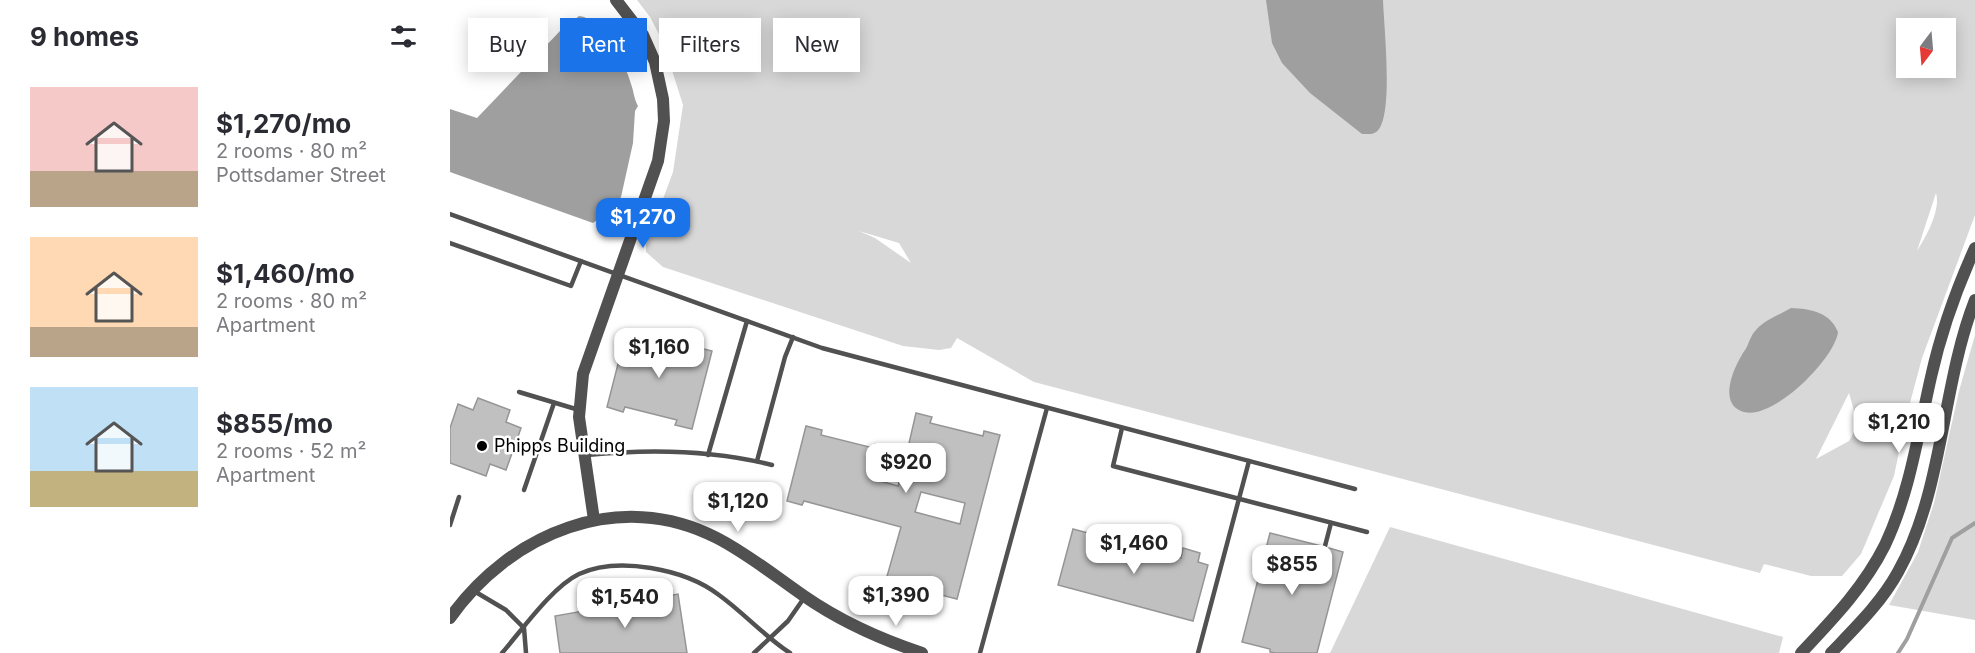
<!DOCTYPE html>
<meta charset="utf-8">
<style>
:root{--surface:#fff;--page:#f2f2f3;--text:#2b2b33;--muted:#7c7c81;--accent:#1a73e8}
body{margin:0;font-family:Inter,sans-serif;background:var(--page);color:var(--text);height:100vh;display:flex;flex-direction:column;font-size:22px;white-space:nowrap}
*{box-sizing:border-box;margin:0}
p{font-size:20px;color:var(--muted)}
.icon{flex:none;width:33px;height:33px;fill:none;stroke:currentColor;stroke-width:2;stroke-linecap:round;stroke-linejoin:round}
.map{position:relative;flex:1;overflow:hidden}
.drawer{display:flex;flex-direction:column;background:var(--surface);width:450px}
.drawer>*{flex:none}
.guide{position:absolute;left:18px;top:18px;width:570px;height:54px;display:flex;gap:12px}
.needle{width:39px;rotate:196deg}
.tools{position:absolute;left:1446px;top:18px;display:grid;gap:12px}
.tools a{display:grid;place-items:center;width:60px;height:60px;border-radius:0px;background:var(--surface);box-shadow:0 3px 15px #0003;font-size:30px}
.price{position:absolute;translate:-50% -51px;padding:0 14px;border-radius:12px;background:#fff;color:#222;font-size:20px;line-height:39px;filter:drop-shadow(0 2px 3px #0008)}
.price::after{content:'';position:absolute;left:50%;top:36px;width:18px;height:14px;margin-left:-9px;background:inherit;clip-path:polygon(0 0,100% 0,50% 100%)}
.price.on{background:var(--accent);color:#fff}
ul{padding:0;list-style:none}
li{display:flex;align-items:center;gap:18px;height:150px;padding:0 30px}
li span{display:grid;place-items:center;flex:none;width:168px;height:120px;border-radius:0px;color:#555}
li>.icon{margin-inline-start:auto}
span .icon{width:72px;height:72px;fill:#fffc;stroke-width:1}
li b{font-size:26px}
h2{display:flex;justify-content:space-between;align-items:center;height:72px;padding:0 30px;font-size:26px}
.tag{padding:0 21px;border-radius:0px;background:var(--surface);box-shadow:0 3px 15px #0003;font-size:21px;line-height:54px}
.tag.on{background:var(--accent);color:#fff}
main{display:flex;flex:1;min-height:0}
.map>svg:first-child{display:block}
.green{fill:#d8d8d8;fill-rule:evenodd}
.water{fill:#9f9f9f}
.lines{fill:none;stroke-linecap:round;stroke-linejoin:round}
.stream{stroke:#9f9f9f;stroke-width:4}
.building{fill:#c0c0c0;stroke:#959595;stroke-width:1.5;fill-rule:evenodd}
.service{stroke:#515151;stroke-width:4.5}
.tertiary{stroke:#515151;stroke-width:12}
.poi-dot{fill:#000;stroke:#fff;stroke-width:2}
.labels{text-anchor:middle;stroke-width:5;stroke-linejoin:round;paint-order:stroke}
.poi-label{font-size:18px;fill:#000;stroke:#fff;text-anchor:start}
</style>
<main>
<section class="drawer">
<h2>9 homes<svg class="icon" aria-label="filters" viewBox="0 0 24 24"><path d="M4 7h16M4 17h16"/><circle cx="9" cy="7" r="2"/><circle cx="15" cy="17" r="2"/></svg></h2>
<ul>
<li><span style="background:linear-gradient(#f6c9c9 70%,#b9a48a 0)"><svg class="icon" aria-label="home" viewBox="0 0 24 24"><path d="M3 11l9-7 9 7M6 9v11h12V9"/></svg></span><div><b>$1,270/mo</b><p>2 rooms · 80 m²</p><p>Pottsdamer Street</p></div></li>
<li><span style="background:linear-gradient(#ffd9b3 75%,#b9a48a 0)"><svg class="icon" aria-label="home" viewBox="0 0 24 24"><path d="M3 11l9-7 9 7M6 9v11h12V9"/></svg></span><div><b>$1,460/mo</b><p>2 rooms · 80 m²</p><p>Apartment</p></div></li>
<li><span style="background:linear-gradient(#bfe0f5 70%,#c2b280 0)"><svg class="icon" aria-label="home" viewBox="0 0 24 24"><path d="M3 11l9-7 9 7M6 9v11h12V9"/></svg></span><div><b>$855/mo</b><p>2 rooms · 52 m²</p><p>Apartment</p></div></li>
</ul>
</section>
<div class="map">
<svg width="1525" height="653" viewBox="0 0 1525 653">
<rect width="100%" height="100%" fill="#fff"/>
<g class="green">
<path d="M187 0H1525V215L1472 358 1456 418 1444 476 1411 554 1392 576H1361L1314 564 1310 573 584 382 507 338 501 348 489 350 453 346 213 267 196 252V245L223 172 233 105 213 42 200 17ZM1456 28H1496V68H1456ZM1486 193C1491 210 1476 237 1467 251ZM409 231 449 243 461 263 425 238ZM1399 393 1408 425 1399 441 1366 459Z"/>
<polygon points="1525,335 1525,620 1439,605 1468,552 1484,503 1509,391"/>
<polygon points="940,527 1333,637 1329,653 880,653"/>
</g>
<g class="water">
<path d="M816 0H933C934 27 943 110 929 129 925 135 919 134 912 134L860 93 832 63 822 43Z"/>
<path d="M129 16C152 17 176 64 181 84 184 92 184 99 188 106L185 111 183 143 171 197 163 208 143 223 0 172V109L27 118 110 31Z"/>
<path d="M1341 308C1361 309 1380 312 1388 332 1385 359 1320 424 1291 411 1267 401 1286 363 1295 350 1299 344 1300 336 1306 330 1315 320 1329 315 1341 308Z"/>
</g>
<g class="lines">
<polyline class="stream" points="1448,653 1457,639 1502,538 1525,523"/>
</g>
<g class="building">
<polygon points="177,329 194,334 192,339 245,352 246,347 262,351 242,429 225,425 227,420 175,407 173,412 157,407"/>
<polygon points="28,398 60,410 56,422 71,428 56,470 40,464 36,476 0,463 0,428 8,404 23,410"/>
<path d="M466 413 482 417 480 423 533 436 534 431 550 435 507 599 491 595 492 591 453 581 452 584 436 580 451 527 354 501 352 505 337 501 356 426 372 430 371 435 423 448 425 444 457 452ZM436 459 455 462 448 486 430 481ZM471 492 515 503 510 524 465 512Z"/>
<polygon points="623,529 731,558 733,548 750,553 748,562 758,565 743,621 608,585"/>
<polygon points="820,533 871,546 873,550 879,548 893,552 867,653 825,653 820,652 820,649 792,642"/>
<polygon points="228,594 237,653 110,653 105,616"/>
</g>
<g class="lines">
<g class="service">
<polyline points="0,214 372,348 905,489"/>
<polyline points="0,243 121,286 131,261"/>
<polyline points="69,392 129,410"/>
<polyline points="672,428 663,466 917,532"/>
<path d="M137 455C197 449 263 450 322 465"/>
<polyline points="258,455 297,321"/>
<polyline points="307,461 335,357 343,337"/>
<polyline points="74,490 104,403"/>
<polyline points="0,525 9,497"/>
<polyline points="875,546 881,523"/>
<polyline points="24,591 56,610 74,628 76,653"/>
<path d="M52 653C72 630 102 587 129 574 168 556 235 569 269 595 294 613 314 636 340 653"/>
<polyline points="304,653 338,621 354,598"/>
<polyline points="530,653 597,408"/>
<polyline points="748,653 799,461"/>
</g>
<g class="tertiary">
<polyline points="144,520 129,417 133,374 208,161 214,121 213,99 205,62 193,35 166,0"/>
<path d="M0 618C59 534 169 487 267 538 298 554 325 576 354 596 390 621 430 639 472 653"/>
<path d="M1351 653C1383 619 1414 587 1435 545 1460 492 1468 434 1481 377 1491 332 1506 290 1525 248"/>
<path d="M1381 653C1405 628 1431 603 1448 572 1494 490 1491 387 1525 300"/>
</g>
</g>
<circle class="poi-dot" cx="32" cy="446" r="6"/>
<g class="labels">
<g class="poi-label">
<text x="44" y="452">Phipps Building</text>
</g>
</g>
</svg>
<div class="tools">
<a><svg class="needle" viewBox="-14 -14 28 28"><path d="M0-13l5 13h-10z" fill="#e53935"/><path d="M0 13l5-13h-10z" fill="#7c7c81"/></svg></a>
</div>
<b class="price on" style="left:193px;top:249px">$1,270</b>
<b class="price" style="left:209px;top:379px">$1,160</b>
<b class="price" style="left:1449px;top:454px">$1,210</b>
<b class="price" style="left:456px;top:494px">$920</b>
<b class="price" style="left:288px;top:533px">$1,120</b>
<b class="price" style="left:684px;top:575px">$1,460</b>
<b class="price" style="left:842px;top:596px">$855</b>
<b class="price" style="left:446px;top:627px">$1,390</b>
<b class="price" style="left:175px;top:629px">$1,540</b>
<div class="guide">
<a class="tag">Buy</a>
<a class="tag on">Rent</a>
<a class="tag">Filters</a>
<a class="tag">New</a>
</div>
</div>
</main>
